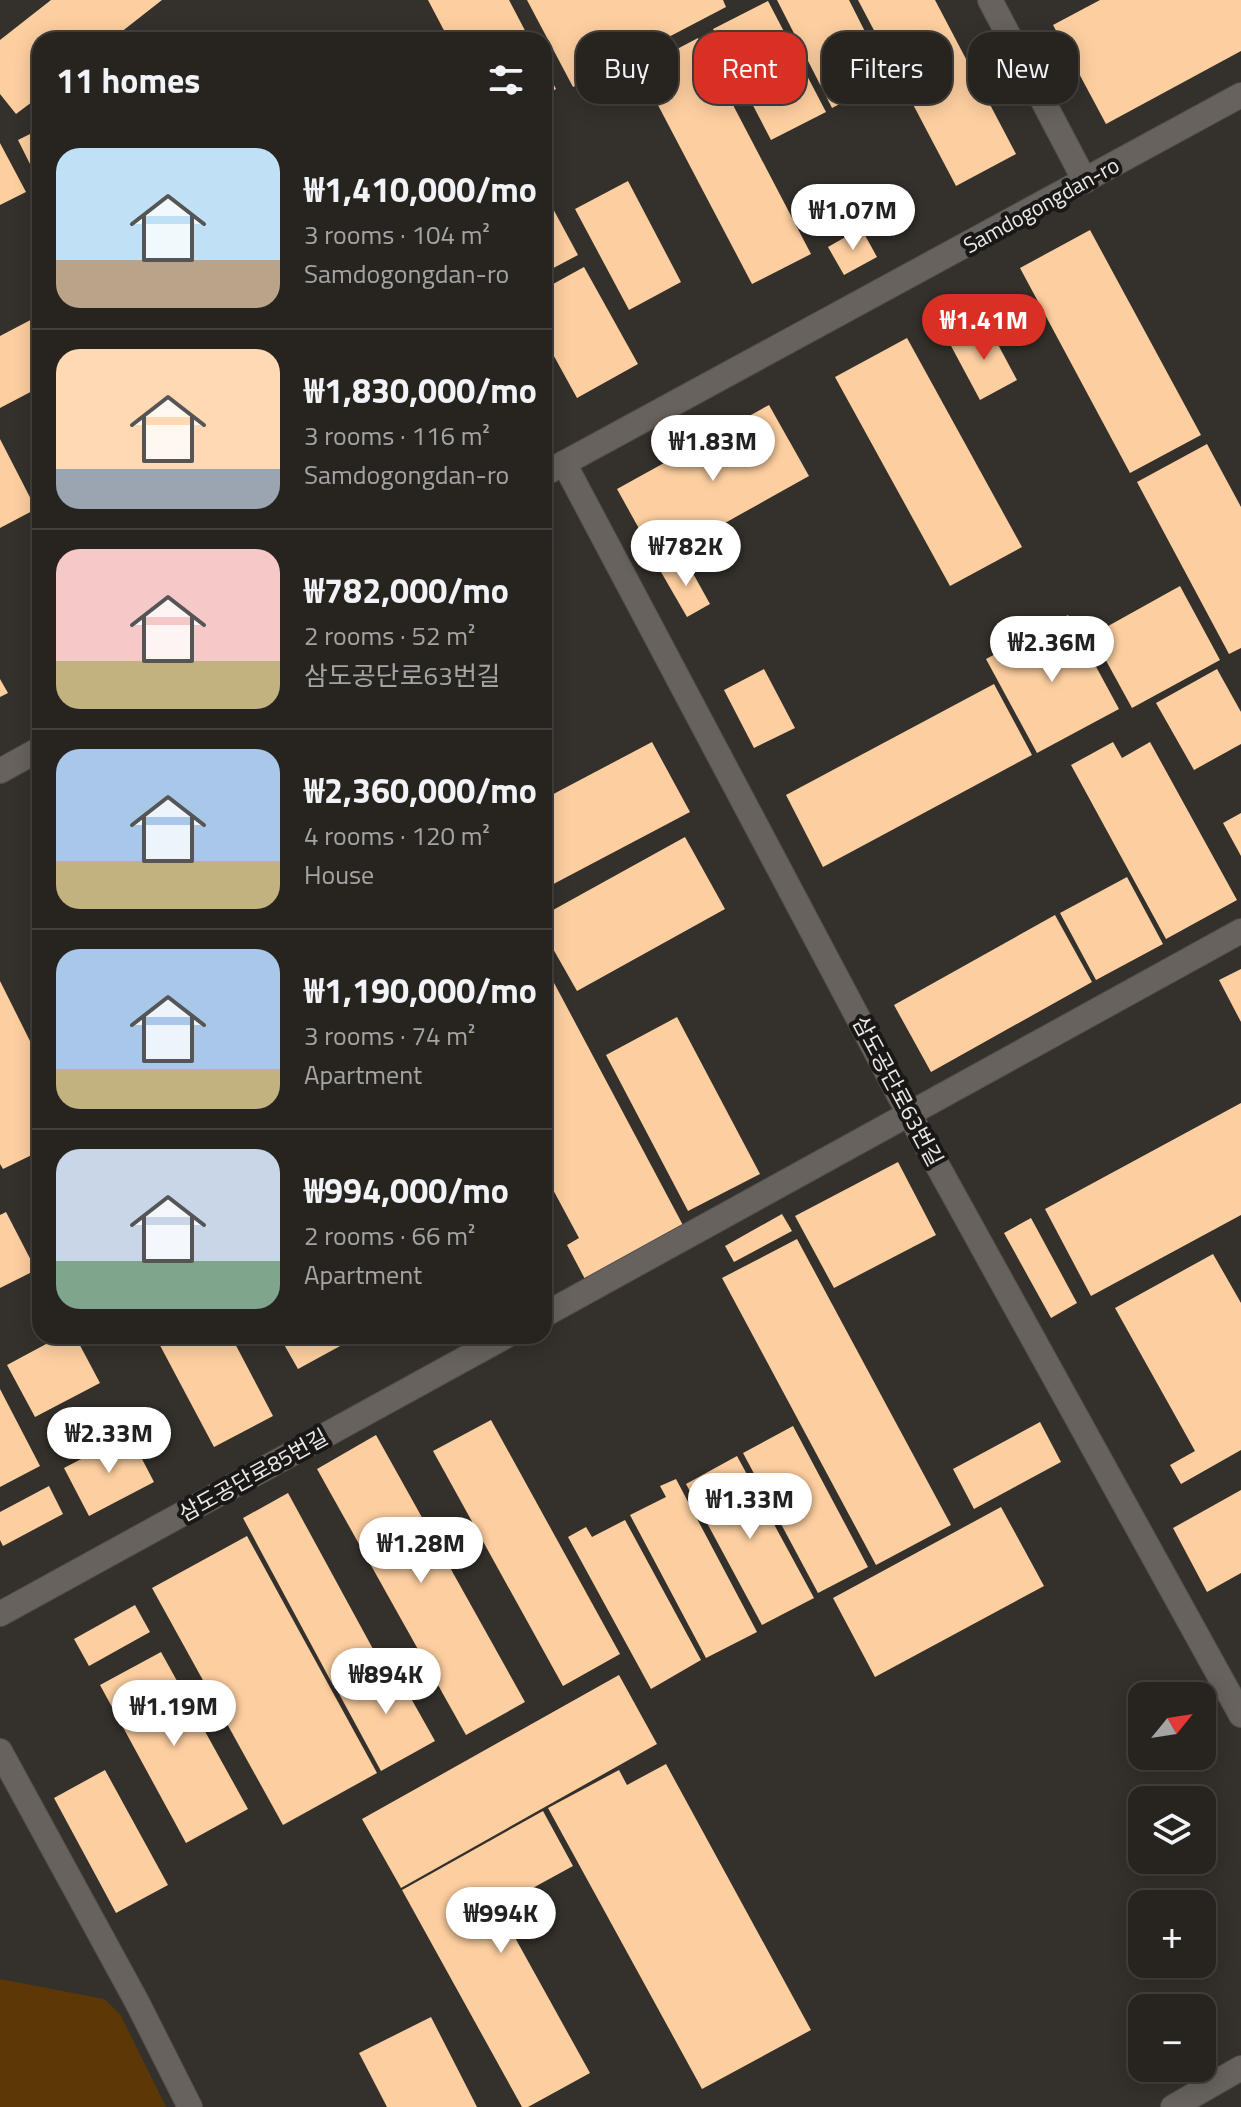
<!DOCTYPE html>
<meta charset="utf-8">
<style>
:root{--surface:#272420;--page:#33302d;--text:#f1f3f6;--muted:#a4a4a5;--line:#43413e;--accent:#d93025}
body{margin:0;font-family:"Titillium Web","Noto Sans KR",sans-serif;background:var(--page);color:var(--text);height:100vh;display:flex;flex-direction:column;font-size:30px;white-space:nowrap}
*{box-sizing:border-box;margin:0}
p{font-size:26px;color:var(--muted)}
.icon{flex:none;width:44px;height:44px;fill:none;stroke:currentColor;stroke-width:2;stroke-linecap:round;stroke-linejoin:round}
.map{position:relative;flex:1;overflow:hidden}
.sheet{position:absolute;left:32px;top:32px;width:520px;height:1312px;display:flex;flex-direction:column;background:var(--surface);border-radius:24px;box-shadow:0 4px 20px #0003,0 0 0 2px var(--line)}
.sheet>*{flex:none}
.banner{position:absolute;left:576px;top:32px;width:544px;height:72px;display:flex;gap:16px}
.needle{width:52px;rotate:60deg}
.tools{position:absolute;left:1128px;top:1682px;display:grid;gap:16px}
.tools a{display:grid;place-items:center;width:88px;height:88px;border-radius:16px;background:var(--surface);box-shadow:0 4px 20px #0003,0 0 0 2px var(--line);font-size:40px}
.price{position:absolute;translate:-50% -68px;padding:0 18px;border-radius:28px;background:#fff;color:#222;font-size:26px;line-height:52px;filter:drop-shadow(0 2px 4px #0008)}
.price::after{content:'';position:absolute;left:50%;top:48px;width:24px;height:18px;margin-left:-12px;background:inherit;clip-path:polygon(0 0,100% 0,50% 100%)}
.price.current{background:var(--accent);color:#fff}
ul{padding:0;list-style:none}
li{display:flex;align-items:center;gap:24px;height:200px;padding:0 24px}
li+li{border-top:2px solid var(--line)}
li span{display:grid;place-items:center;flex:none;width:224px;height:160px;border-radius:24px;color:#555}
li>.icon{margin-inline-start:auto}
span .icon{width:96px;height:96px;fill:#fffc;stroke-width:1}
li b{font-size:34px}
h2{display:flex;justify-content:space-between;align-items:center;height:96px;padding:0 24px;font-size:34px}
.tag{padding:0 28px;border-radius:24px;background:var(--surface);box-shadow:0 4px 20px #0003,0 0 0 2px var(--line);font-size:28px;line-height:72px}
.tag.current{background:var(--accent);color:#fff}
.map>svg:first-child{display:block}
.green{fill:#5c3807}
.building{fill:#fdcfa0}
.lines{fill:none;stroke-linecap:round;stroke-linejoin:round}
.minor-casing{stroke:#524e4a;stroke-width:26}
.minor{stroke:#67625d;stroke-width:24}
.labels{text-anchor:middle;stroke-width:8;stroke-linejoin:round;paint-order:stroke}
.street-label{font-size:22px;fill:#ebe8e5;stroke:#1a1816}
</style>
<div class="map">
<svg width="1241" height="2107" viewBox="0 0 1241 2107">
<rect width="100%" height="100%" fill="#34302b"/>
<polygon class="green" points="0,1979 104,1999 120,2014 166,2107 0,2107"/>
<g class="building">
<polygon points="51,0 162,0 111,40 40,40 40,96 16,114 0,94 0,40"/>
<polygon points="428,0 509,0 530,40 449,40"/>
<polygon points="527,0 723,0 726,7 573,87"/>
<polygon points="777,0 849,0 889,79 832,108"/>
<polygon points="858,0 935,0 1016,154 956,186"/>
<polygon points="1100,0 1241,0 1241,51 1106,124 1053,25"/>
<polygon points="768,1 826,112 771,140 713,29"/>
<polygon points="698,38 811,254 752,284 639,69"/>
<polygon points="544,66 556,89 544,96"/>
<polygon points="40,129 40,184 18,140"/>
<polygon points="0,143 26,192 0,205"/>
<polygon points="628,181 681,282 629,310 575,209"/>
<polygon points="544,192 578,255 544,273"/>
<polygon points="861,228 877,257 844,275 828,247"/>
<polygon points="1090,230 1201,435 1130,473 1020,268"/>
<polygon points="584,267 638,364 577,398 544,338 544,289"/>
<polygon points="40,315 40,387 0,408 0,336"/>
<polygon points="987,324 1017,380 980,400 950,344"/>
<polygon points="907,338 1022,547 950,586 835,377"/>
<polygon points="769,405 809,476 657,561 617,489"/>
<polygon points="0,439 36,509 0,528"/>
<polygon points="1207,444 1241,507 1241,648 1229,654 1137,482"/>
<polygon points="685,559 710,604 687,617 661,572"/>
<polygon points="1180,586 1220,660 1132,708 1092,635"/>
<polygon points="1068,615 1119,709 1037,753 986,659"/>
<polygon points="764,669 795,728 754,748 724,690"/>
<polygon points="1217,669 1241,712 1241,744 1194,770 1156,703"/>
<polygon points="0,679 8,693 0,697"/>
<polygon points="994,684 1032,755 823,867 786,795"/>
<polygon points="652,742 690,812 544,889 544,799"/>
<polygon points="1113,742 1122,758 1150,742 1237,900 1166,939 1071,765"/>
<polygon points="1241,813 1241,856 1223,823"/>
<polygon points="685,837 725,909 577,991 544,933 544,915"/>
<polygon points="40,859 40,882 31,863"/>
<polygon points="1127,877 1163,944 1096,980 1060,913"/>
<polygon points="1055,915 1092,982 931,1072 894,1005"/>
<polygon points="544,964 685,1229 586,1281 567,1245 579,1238 544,1173"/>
<polygon points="1241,969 1241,1022 1219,980"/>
<polygon points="0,981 40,1061 40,1151 3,1169 0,1164"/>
<polygon points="677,1017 760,1174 688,1211 606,1055"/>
<polygon points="1241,1103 1241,1215 1091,1296 1045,1209"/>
<polygon points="898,1162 936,1235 834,1288 795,1216"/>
<polygon points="6,1212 36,1270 0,1288 0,1215"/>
<polygon points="782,1214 792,1231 734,1262 725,1246"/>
<polygon points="1031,1218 1077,1303 1051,1318 1004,1233"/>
<polygon points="797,1239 951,1525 876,1565 722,1278"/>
<polygon points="1213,1254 1241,1303 1241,1450 1181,1484 1170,1465 1195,1451 1115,1308"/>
<polygon points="61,1336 75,1336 100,1383 35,1417 7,1365"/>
<polygon points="155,1336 231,1336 273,1416 214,1447"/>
<polygon points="292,1336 351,1336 353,1339 298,1369 282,1341"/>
<polygon points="0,1389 40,1466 0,1487"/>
<polygon points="491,1420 620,1654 563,1686 433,1451"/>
<polygon points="1040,1422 1061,1462 974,1509 953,1469"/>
<polygon points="793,1426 868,1567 818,1593 743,1453"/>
<polygon points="129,1434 154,1482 89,1516 64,1468"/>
<polygon points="376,1435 525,1702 466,1735 317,1469"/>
<polygon points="737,1456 814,1598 762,1625 686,1484"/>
<polygon points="676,1479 757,1632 706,1658 630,1515 666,1497 660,1486"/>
<polygon points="49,1486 63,1514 3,1546 0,1540 0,1512"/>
<polygon points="1241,1490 1241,1573 1207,1592 1173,1528"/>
<polygon points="288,1493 379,1660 333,1685 243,1518"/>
<polygon points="1001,1507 1044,1586 875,1677 833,1598"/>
<polygon points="625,1520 701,1660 651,1689 568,1537 586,1527 592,1537"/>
<polygon points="247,1536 377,1773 283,1825 152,1588"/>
<polygon points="135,1605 150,1632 89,1666 74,1639"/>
<polygon points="161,1652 248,1809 186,1843 100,1685"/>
<polygon points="390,1661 435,1741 381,1771 337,1690"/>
<polygon points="619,1675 657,1744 401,1888 362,1819"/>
<polygon points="666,1764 811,2030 702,2089 548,1808 619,1770 627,1785"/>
<polygon points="105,1770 168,1885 116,1913 54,1798"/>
<polygon points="543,1811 573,1866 498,1907 590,2073 528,2107 522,2107 402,1890"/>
<polygon points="431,2017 477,2107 387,2107 359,2053"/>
</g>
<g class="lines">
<g class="minor-casing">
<g id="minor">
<polyline points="990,0 1085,181"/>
<polyline points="564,463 909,1114 1241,1715"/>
<polyline points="544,474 1241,95"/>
<polyline points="0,771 40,749"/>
<polyline points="544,1315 1241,931"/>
<polyline points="0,1614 506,1336"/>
<polyline points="0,1751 137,2002 190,2107"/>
<polyline points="1173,2107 1241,2068"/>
</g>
</g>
<use href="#minor" class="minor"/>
</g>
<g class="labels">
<g class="street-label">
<text transform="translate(1041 205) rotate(-29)" y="8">Samdogongdan-ro</text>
<text transform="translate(898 1091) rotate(62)" y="8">삼도공단로63번길</text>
<text transform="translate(253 1475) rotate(-29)" y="8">삼도공단로85번길</text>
</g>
</g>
</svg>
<div class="tools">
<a><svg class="needle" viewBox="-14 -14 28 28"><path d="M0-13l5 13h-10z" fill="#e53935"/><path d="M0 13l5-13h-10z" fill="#a4a4a5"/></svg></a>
<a><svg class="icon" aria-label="layers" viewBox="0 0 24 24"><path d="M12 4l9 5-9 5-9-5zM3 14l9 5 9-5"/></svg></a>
<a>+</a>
<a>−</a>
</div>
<b class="price" style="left:853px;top:252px">₩1.07M</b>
<b class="price current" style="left:984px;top:362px">₩1.41M</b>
<b class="price" style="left:713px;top:483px">₩1.83M</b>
<b class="price" style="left:686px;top:588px">₩782K</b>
<b class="price" style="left:1052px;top:684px">₩2.36M</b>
<b class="price" style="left:109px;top:1475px">₩2.33M</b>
<b class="price" style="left:750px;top:1541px">₩1.33M</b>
<b class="price" style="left:421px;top:1585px">₩1.28M</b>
<b class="price" style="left:386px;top:1716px">₩894K</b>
<b class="price" style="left:174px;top:1748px">₩1.19M</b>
<b class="price" style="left:501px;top:1955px">₩994K</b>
<div class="banner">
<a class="tag">Buy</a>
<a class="tag current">Rent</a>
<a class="tag">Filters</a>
<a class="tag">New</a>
</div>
<section class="sheet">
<h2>11 homes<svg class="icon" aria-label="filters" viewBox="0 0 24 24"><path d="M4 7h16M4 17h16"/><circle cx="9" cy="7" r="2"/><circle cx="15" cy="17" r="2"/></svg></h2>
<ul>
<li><span style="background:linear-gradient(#bfe0f5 70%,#b9a48a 0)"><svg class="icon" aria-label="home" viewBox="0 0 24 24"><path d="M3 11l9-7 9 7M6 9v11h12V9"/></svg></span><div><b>₩1,410,000/mo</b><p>3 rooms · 104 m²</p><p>Samdogongdan-ro</p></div></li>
<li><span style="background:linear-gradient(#ffd9b3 75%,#9aa5b1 0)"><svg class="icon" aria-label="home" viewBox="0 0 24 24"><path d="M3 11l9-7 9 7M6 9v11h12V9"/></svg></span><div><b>₩1,830,000/mo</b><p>3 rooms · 116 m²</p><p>Samdogongdan-ro</p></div></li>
<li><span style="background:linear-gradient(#f6c9c9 70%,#c2b280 0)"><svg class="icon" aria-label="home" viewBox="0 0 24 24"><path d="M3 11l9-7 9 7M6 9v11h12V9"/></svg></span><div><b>₩782,000/mo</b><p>2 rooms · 52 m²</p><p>삼도공단로63번길</p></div></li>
<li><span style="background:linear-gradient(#a9c7e8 70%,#c2b280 0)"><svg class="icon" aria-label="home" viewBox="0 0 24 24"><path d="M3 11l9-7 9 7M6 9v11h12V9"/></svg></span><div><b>₩2,360,000/mo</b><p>4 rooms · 120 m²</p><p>House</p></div></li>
<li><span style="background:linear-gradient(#a9c7e8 75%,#c2b280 0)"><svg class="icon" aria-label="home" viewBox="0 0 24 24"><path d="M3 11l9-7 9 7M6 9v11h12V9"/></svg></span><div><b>₩1,190,000/mo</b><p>3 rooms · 74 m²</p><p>Apartment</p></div></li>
<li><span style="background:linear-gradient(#c9d6e8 70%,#7fa58c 0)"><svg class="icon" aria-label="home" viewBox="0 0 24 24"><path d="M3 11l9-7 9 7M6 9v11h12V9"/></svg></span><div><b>₩994,000/mo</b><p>2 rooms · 66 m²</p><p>Apartment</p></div></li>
</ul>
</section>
</div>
